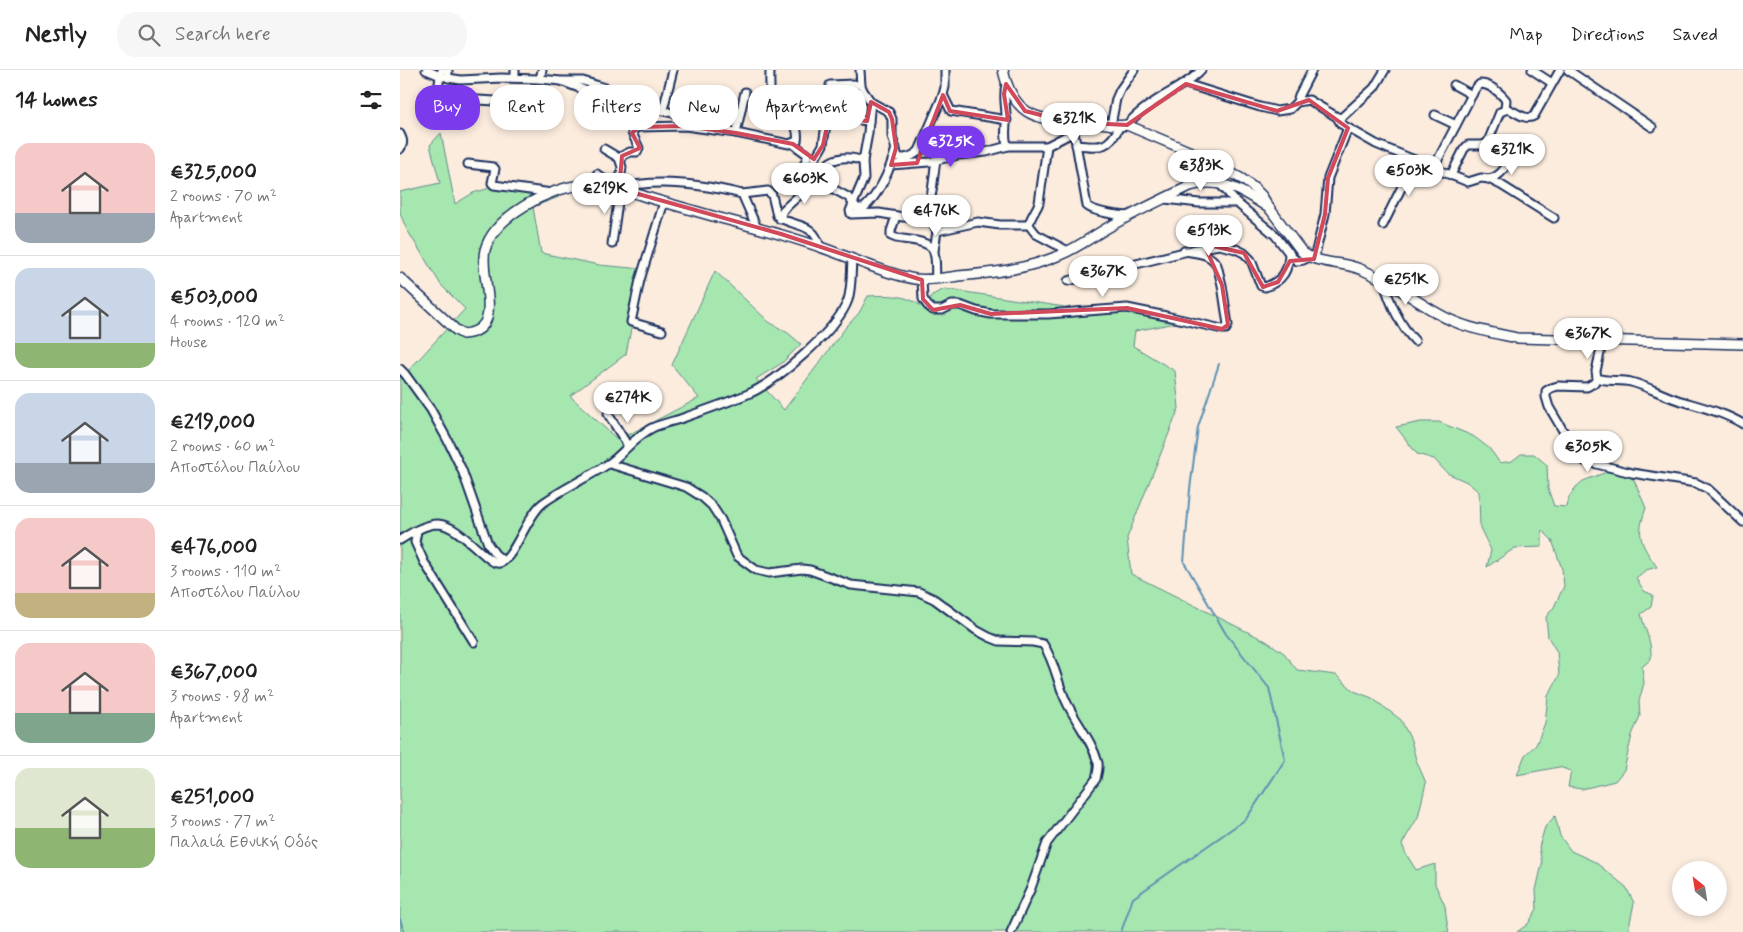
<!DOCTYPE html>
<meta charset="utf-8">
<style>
:root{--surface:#fff;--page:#f6f6f6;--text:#222;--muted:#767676;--line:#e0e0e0;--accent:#7c3aed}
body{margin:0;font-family:Mynerve,sans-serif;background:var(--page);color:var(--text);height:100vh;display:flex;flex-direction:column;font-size:19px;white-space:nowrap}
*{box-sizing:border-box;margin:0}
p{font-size:16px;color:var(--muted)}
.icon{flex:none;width:28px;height:28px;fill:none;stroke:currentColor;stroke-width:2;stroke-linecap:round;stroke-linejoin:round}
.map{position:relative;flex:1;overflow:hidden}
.details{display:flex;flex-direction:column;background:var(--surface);width:400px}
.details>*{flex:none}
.hud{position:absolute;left:15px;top:15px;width:475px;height:45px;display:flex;gap:10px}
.needle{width:32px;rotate:330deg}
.fabs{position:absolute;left:1272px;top:791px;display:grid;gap:10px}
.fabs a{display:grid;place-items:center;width:55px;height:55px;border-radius:50%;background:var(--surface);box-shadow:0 2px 8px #0003;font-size:25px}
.price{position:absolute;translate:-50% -42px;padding:0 11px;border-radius:18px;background:#fff;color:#222;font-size:16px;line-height:32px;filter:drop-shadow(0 1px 2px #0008)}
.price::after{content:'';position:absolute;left:50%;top:30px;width:15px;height:11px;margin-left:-8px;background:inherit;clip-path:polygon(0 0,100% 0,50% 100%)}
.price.current{background:var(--accent);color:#fff}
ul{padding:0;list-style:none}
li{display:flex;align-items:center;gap:15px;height:125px;padding:0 15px}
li+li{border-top:1px solid var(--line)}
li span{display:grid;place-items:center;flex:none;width:140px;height:100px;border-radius:15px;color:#555}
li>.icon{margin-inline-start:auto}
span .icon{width:60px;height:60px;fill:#fffc;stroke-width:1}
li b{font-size:21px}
h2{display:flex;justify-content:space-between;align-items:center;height:60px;padding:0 15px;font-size:21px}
.pill{padding:0 18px;border-radius:20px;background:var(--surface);box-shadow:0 2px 8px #0003;font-size:18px;line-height:45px}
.pill.current{background:var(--accent);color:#fff}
header{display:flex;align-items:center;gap:30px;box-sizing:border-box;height:70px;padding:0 25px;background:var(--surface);border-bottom:1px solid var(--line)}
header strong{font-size:24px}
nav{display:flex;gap:28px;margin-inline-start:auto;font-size:18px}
.search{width:350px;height:45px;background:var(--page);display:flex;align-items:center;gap:12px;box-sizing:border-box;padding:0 18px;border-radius:20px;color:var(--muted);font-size:19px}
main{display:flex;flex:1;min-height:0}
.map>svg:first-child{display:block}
.green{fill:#a6e7b0;stroke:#608b87}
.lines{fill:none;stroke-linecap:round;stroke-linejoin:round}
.stream{stroke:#5e91b3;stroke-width:2}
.minor-casing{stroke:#1b2f5e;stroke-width:11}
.tertiary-casing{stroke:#1b2f5e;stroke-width:12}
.minor{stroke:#fdfcf7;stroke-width:7}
.tertiary{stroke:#fdfcf7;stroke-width:9}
.marked{fill:none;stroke:#d1495b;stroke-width:4;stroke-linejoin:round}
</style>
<header>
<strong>Nestly</strong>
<div class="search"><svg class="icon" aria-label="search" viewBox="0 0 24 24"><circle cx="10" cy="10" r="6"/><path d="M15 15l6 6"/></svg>Search here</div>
<nav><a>Map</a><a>Directions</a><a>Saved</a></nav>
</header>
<main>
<section class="details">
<h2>14 homes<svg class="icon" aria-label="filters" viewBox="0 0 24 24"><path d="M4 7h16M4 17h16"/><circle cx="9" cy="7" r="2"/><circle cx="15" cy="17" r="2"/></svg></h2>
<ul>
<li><span style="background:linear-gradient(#f6c9c9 70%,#9aa5b1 0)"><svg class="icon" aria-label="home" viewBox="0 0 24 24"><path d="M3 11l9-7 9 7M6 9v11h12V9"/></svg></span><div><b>€325,000</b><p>2 rooms · 70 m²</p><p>Apartment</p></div></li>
<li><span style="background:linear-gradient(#c9d6e8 75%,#8fb573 0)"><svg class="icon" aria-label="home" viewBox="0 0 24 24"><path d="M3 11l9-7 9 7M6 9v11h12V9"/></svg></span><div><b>€503,000</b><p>4 rooms · 120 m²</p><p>House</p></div></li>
<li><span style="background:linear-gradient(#c9d6e8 70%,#9aa5b1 0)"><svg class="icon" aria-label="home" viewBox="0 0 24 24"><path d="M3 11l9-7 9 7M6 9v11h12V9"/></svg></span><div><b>€219,000</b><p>2 rooms · 60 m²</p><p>Αποστόλου Παύλου</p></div></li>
<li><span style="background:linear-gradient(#f6c9c9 75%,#c2b280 0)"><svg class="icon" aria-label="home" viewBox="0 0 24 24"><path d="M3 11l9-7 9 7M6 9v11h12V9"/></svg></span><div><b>€476,000</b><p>3 rooms · 110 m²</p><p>Αποστόλου Παύλου</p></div></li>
<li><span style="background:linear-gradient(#f6c9c9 70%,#7fa58c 0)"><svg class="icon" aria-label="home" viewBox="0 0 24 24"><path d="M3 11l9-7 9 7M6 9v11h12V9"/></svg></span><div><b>€367,000</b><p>3 rooms · 98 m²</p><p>Apartment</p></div></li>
<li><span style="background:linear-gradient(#dfe7d0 60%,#8fb573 0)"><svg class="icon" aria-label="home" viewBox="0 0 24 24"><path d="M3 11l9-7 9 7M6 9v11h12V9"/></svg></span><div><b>€251,000</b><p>3 rooms · 77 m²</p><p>Παλαιά Εθνική Οδός</p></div></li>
</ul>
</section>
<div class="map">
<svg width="1343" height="862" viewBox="0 0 1343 862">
<rect width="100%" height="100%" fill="#fbecde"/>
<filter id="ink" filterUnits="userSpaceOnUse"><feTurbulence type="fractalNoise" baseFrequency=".02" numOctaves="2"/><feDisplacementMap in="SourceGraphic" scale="10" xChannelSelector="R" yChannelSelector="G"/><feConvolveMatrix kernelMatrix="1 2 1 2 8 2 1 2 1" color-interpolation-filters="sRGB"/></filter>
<g filter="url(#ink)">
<g class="green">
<path d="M41 63 55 134 73 123 103 114 153 119 159 127 133 137 141 183 199 195 243 199 226 284 170 326 218 370 299 328 272 295 315 201 369 252 388 263 401 274 382 293 356 309 384 340 446 257 459 243 468 226C486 225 509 224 523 238L532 225 545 219 665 237 667 246 728 241 786 251 735 261 733 276 775 301 779 338 727 468 731 504 866 571 884 583 897 600 936 605 954 621 972 628 1001 650 1011 670 1016 690 1026 713 1018 747 1002 774 1006 784 1016 800 1035 794V814L1045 836 1047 853 1049 862H0V294L8 301 65 239 41 215 6 158 0 143V122L40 113 30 75Z"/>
<path d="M1021 352H1039L1073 366 1089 378 1100 393 1112 391 1121 384H1134L1147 395 1148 419 1154 436 1167 437 1169 427 1176 417 1183 411 1212 400 1227 405 1234 410 1246 438C1236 466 1240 473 1257 497L1246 500 1236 508 1244 521 1253 525 1251 537 1241 544C1245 561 1252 571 1251 589L1242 597 1244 613 1239 631 1240 646 1232 665 1224 700 1215 711 1182 719 1168 717 1171 701 1159 697 1117 705 1125 685 1136 675 1145 653 1148 626 1159 606 1157 582 1148 567 1146 547 1154 537 1164 516 1162 499 1152 470 1142 460V477L1115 478 1087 497 1091 480 1080 458 1079 422 1067 412 1047 403 1034 389 1017 384 996 357Z"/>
<polygon points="1155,746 1160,766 1171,781 1195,792 1226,817 1234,833 1228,862 1117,862 1128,854 1137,839 1136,820 1142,794 1139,777 1145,757"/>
</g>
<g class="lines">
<g class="stream">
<polyline points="0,849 4,862"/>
<polyline points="721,862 733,828 846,749 885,690 869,618 826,564 784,492 790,419 798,357 819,294"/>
</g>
<g class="minor-casing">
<g id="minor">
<polyline points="26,0 43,7"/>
<path d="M42 0C39 9 36 21 43 28L113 32 151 39"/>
<path d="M48 0V8L61 10 101 8 140 9 161 11 208 29 287 46 336 63 389 74 397 71C401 48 379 49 372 32 369 23 370 10 370 0"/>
<path d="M460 0 461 16 464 22 471 32 489 42 492 49V66L498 87C506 90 513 86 519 81L543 25 545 17V0"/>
<polyline points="1132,0 1152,13"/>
<polyline points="1168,0 1252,57"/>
<polyline points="115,8 115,0"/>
<polyline points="140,9 142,0"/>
<polyline points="163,11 183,11 256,34"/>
<path d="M606 14C603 26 606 36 606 47 607 57 603 67 608 76H647L639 133C636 141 630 147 629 155"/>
<path d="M786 14 860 37 877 41 890 39 897 32 909 30 937 47 941 54 976 74 1053 106 1052 103 1064 79 1068 75H1081L1087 74 1100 42 1108 39C1117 42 1125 51 1134 46L1160 0"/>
<polyline points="430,15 454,14 461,16"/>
<polyline points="1054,15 1072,25"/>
<polyline points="543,25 551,41 607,50"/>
<path d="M471 32 469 51 435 48 426 54 423 75 413 92V108L448 127 457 138H464C481 122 490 100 496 78"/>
<polyline points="897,32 899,25 912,0"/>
<polyline points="264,36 273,0"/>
<polyline points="1035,45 1056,55"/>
<polyline points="937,47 941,48 974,18 985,0"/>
<path d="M469 51 468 63 463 91 464 108 450 141 451 144 479 143 503 147H526C531 141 534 101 536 90"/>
<polyline points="711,55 716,29 720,20 734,0"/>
<path d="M727 55C738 41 756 30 772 21 783 14 792 10 801 0"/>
<path d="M674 62 687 136C696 143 717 145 728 146"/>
<path d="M0 64C3 70 4 73 0 79"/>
<polyline points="393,74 408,85 404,95 412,99"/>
<path d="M676 75C700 77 708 80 720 56"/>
<polyline points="647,76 674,62 675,58"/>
<polyline points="204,79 219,88 222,97 220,111 228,118"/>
<polyline points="221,91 222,86 230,82 237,82 239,78 232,63 234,59 239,57 285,56 336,63 345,22"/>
<path d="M430 92C441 86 452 87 463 91"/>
<polyline points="68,94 93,97 95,99 92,113 94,115 152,123"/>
<polyline points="491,95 529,92 558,85 586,82 608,76"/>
<path d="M1034 97 1075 19 1080 14C1090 14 1100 23 1106 30L1105 39"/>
<polyline points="197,104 211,115"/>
<polyline points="1053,106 1068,112 1081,108 1089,109 1101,115 1154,148"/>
<path d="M1089 109C1104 106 1109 90 1116 78"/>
<polyline points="819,113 837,133 875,165 892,187 897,191 903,190 909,187"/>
<path d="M342 124 368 121 372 125 377 146C394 158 414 151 420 177"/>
<polyline points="765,129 799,133 837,133"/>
<polyline points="529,144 537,161 534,181"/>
<path d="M496 146 491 161V166L496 168C505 170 529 170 533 180 537 188 535 200 536 208"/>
<polyline points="380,149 383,140 415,111"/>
<polyline points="983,155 1015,90"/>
<polyline points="537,161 578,152 600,155 629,155 636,164 668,181"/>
<path d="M212 174 220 118C257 108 305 115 342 124L357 158"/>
<polyline points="914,189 925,144 928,108 948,58"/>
<path d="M983 209C989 231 999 254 1015 271"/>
<path d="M522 210 523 229 528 236 533 240H542L552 235H560L576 241 591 244H648L727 238 766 246 822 259H826L828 255 822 215 817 195C810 183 797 183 784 181"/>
<path d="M668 211 796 179 819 175 836 179 844 183 851 190 861 216 865 217C883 211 889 200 889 182"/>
<polyline points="262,261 231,252 240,210 264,132"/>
<polyline points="1203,270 1196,301 1197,308 1194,313 1187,317 1158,316 1151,318 1146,321 1146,327 1149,337 1175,381 1185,391 1232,403 1296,413 1308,419 1343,452"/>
<polyline points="0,299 5,304 31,340 47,369 62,400 88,474 95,484 103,491"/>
<path d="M1197 308C1205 312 1221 309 1231 312 1247 316 1262 325 1278 330 1301 337 1323 342 1343 354"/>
<polyline points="208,344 228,376"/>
<path d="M210 394 286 417 302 427 312 436 321 450 337 486 356 500 369 503 402 499 410 500 451 515 519 522 534 529 576 560 589 567 599 571 633 572 643 574C655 592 657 612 666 631 676 653 692 670 698 693 699 698 697 704 696 709L647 773 631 818 611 862"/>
<polyline points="17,461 15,472 24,492 74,572"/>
<path d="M0 470C11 463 25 454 38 454 61 455 89 497 100 493 114 489 127 445 143 433 164 418 187 408 208 394 224 384 232 368 252 358 261 354 270 352 280 349 303 341 326 333 348 324 376 313 438 259 448 230 452 217 451 202 452 189"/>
</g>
</g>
<g class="tertiary-casing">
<g id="tertiary">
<path d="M603 0C615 54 646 50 693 52 704 53 716 57 727 55L798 85 842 109 854 118 862 126 870 139 902 182C919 195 941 191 960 199 988 210 1011 228 1037 243 1062 258 1089 262 1117 268L1343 274"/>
<path d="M0 208 56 260 63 264C108 261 78 207 85 180 94 146 149 118 182 115 211 113 226 121 253 129 274 135 295 141 316 147 351 156 386 165 420 177 450 187 485 204 515 209 529 211 544 208 558 206 593 203 628 199 660 185 677 178 693 166 709 157 735 142 763 129 790 116 821 106 845 122 870 139"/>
</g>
</g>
<use href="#minor" class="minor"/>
<use href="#tertiary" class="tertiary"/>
</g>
</g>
<path class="marked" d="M606 14 625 41 669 52 727 55 786 14 877 41 909 30 948 58 928 108 925 144 914 189 890 191 878 212 863 217 844 183 804 174 822 215 828 255 822 259 727 238 591 244 560 235 533 240 523 229 522 210 381 164 231 122 220 109 222 86 240 78 232 63 239 57 285 56 336 63 393 74 414 89 423 75 428 52 435 48 467 51 471 32 489 42 492 49 496 78 491 95 517 93 543 25 550 41 608 50 604 24Z"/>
</svg>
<div class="fabs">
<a><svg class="needle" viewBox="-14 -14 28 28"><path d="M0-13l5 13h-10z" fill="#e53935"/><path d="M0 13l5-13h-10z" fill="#767676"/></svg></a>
</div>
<b class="price" style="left:674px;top:75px">€321K</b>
<b class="price current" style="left:551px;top:98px">€325K</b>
<b class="price" style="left:1112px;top:106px">€321K</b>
<b class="price" style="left:801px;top:122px">€383K</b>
<b class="price" style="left:1009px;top:127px">€503K</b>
<b class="price" style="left:405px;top:135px">€603K</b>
<b class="price" style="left:205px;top:145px">€219K</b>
<b class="price" style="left:536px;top:167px">€476K</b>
<b class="price" style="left:809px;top:187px">€513K</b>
<b class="price" style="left:703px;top:228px">€367K</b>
<b class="price" style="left:1006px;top:236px">€251K</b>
<b class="price" style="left:1188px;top:290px">€367K</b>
<b class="price" style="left:228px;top:354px">€274K</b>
<b class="price" style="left:1188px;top:403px">€305K</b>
<div class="hud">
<a class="pill current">Buy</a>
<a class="pill">Rent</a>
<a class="pill">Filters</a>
<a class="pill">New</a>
<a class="pill">Apartment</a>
</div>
</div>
</main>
